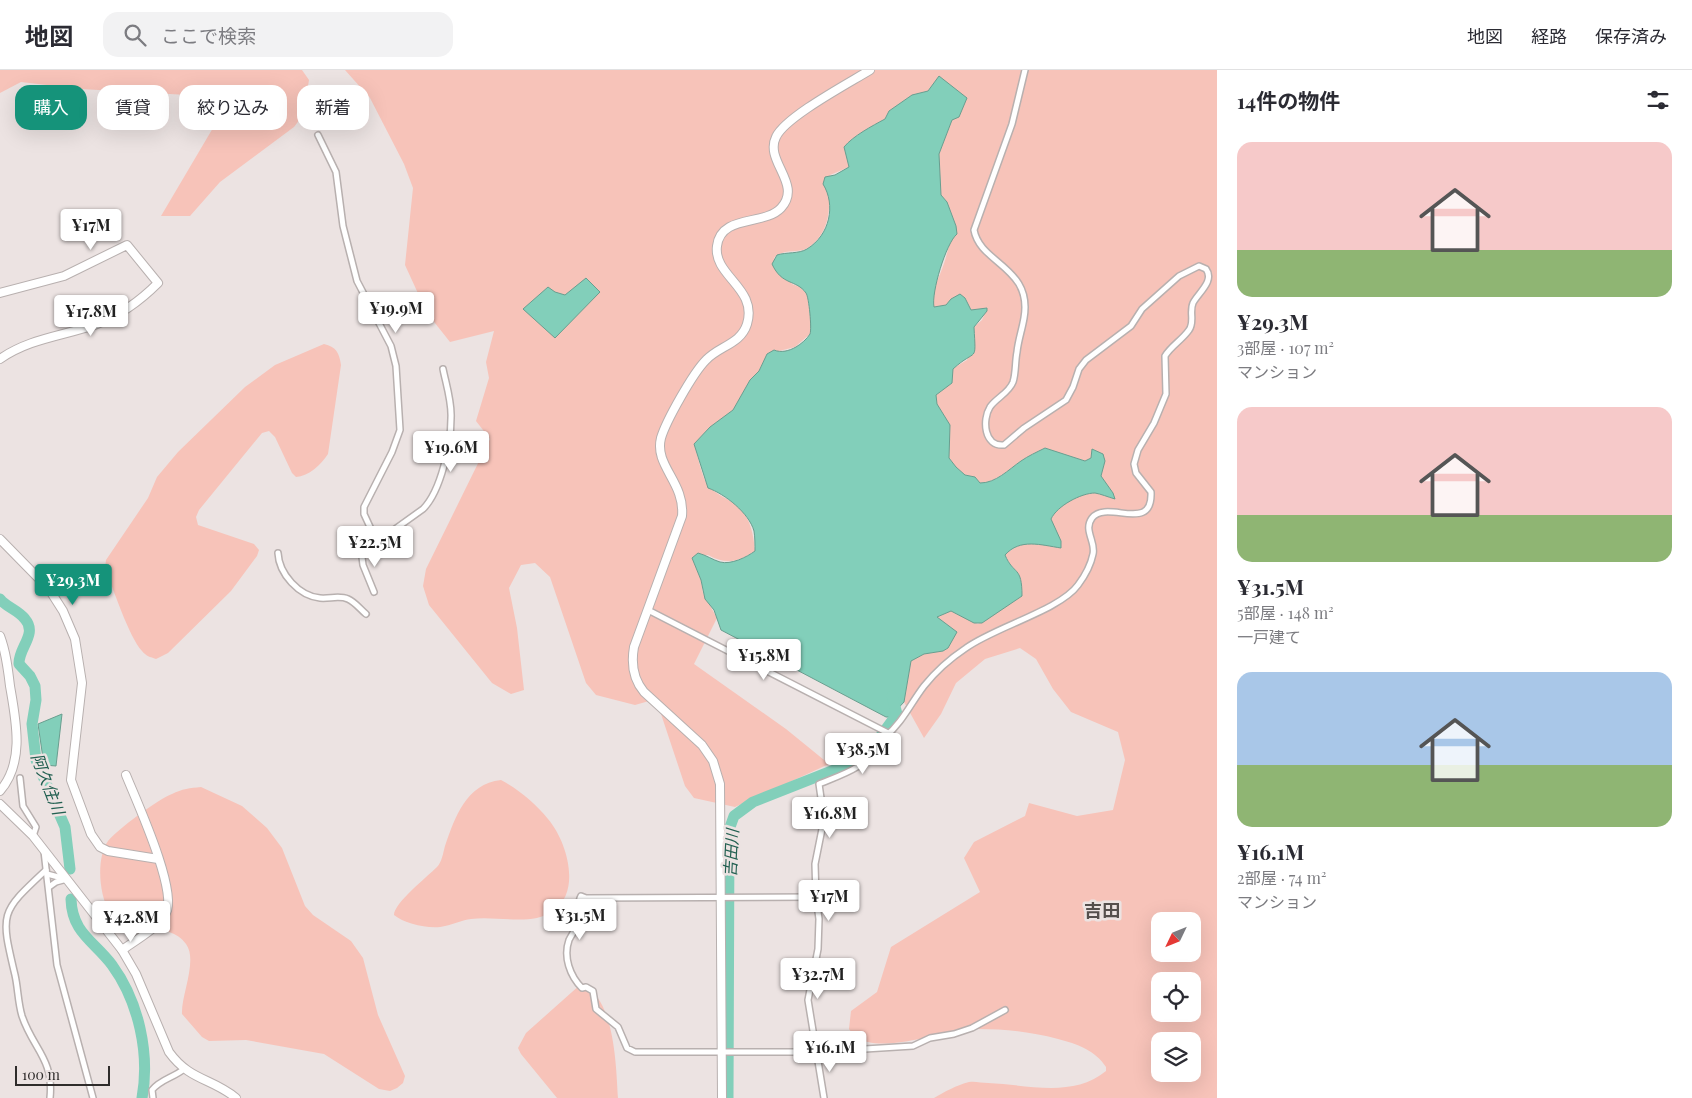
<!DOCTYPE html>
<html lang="ja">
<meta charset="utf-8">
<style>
:root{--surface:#fff;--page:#f2f2f3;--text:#2b2b33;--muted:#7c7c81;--line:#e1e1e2;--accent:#15937a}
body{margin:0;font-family:"Playfair Display","Noto Sans JP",serif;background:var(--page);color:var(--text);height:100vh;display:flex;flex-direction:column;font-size:19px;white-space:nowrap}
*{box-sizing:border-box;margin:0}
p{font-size:16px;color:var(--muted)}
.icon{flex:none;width:28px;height:28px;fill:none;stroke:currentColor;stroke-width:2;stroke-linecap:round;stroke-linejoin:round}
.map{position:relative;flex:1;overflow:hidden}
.sheet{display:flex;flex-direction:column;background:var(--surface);width:475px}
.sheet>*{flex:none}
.hud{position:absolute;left:15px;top:15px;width:475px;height:45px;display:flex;gap:10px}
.needle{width:32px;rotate:227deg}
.fabs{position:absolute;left:1151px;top:842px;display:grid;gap:10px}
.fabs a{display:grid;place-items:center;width:50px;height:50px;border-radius:10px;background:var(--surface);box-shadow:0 5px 20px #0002;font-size:25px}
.scale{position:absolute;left:15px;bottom:12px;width:95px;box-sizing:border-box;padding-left:5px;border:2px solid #2f2c2b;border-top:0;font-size:14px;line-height:18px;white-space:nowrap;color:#2f2c2b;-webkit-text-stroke:4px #ece3e2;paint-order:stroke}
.price{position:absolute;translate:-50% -42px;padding:0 11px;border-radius:5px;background:#fff;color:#222;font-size:16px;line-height:32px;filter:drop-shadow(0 1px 2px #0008)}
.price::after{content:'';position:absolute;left:50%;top:30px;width:15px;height:11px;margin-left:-8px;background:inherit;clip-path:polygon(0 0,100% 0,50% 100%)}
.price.on{background:var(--accent);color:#fff}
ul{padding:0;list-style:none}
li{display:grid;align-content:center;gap:10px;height:265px;padding:0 20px}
li span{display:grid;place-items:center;height:155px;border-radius:15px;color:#555}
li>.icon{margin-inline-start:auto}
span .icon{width:90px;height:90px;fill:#fffc;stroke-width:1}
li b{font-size:21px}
h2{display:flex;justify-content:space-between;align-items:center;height:60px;padding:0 20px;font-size:21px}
.pill{padding:0 18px;border-radius:15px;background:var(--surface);box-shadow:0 5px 20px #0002;font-size:18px;line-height:45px}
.pill.on{background:var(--accent);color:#fff}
header{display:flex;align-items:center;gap:30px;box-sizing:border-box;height:70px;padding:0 25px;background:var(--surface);border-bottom:1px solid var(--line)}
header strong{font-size:24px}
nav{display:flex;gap:28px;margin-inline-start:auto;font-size:18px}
.search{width:350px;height:45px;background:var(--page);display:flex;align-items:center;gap:12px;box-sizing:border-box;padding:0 18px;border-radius:15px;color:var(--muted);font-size:19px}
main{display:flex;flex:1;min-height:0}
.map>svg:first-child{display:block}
.green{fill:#f7c3b9;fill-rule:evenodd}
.water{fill:#82cfba;stroke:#699e8f}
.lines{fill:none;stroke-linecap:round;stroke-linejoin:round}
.river{stroke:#82cfba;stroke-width:11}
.street-casing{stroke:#b8b0af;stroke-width:8}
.secondary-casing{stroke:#b8b0af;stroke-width:10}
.street{stroke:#fff;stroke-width:5}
.secondary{stroke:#fff;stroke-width:8}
.labels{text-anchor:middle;stroke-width:5;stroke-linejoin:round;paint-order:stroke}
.water-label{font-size:16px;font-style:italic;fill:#226051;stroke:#ece3e2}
.quarter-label{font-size:18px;font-weight:bold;fill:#554f4d;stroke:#ece3e2}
</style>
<header>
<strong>地図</strong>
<div class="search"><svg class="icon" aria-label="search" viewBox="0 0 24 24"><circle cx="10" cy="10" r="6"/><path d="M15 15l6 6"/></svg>ここで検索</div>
<nav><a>地図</a><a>経路</a><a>保存済み</a></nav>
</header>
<main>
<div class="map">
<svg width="1217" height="1028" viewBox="0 0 1217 1028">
<rect width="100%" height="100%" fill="#ece3e2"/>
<g class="green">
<polygon points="0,0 302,0 309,10 303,45 294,57 220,112 190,146 161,146 223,41 223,27 81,19 21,12 0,23"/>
<path d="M345 0H1217V1028H934C944 1022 957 1015 969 1012 975 1011 982 1013 988 1013 1030 1015 1073 1028 1106 1001V997C1095 980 1077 974 1058 969 1031 962 1006 959 978 959 946 960 897 979 868 972 860 971 853 965 849 959L851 941 877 922 891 877 980 822 964 788 974 772 1025 746 1029 733 1077 746 1113 740 1125 690 1118 662 1071 642 1053 619 1036 589 1020 578 985 589 956 613 941 644 924 668 904 632 911 591 924 584 943 581 948 578 957 562 937 547 951 541 978 554 1022 526C1022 495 1014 506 1005 484L1023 473 1034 474 1054 457 1051 449C1057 436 1080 423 1095 423 1101 424 1108 427 1114 428L1113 423 1101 406 1105 391 1093 379 1091 388 1085 391 1045 378C1037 382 1028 386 1021 391 1008 400 996 412 980 413L975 407 965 405 956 397 949 388 950 355 937 334 936 325 952 313V299L967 290 975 269 974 257 982 250 987 238 971 240 965 228 951 229 947 235 934 237C931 222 937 212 942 199 948 184 949 170 956 156L947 132 941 125 939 84 952 50 939 7 928 21 912 25 889 41 885 49C873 55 852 67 844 77L849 97 830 105C828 131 834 155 813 174 809 177 807 179 803 180 793 182 781 180 774 188L792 214 800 217 807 224 812 258 810 264 795 277 767 284 759 301 750 310 733 340 710 357 694 374C697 383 702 406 706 412 711 421 722 426 730 431 750 443 753 461 755 481 738 492 726 495 708 485L692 488 701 510 703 523 717 548 694 594 786 659 829 694 735 737 694 728 685 716 656 629 635 635 596 625 586 613 550 507 535 493 521 495 509 518 517 558 524 620 511 624 492 613 429 535 423 516 426 499 490 369 476 351 489 308 486 292 494 261 450 272 427 243 405 195 413 118 404 94 370 28ZM1160 851H1192V884H1160ZM1160 911H1192V944H1160ZM1160 971H1192V1004H1160Z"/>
<path d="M324 274C336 277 339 282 341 295L328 384C321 395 309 406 296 407L292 403 275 367 269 361 262 363 199 440 196 447 198 455 254 474 259 480 257 486 231 521 168 583 156 589C150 587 146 586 142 581 129 567 113 518 105 498L106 490 148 428 157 407 178 382 245 317 275 295Z"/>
<path d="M501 710C519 720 535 733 548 749 567 771 582 822 553 841 530 857 497 845 471 849 462 850 454 854 445 856 431 860 405 854 394 845 394 833 427 807 437 797 442 792 443 783 445 776 455 747 466 714 501 710Z"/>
<path d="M201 717 242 736 267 758 282 778 305 836 313 845 351 871 363 888 378 945 405 1006 403 1013 397 1018 390 1021 379 1019 324 984 246 970 209 971 202 967 182 944C181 925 198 890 186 874 169 849 127 867 109 841 99 824 96 788 108 771 117 760 158 729 172 724 182 719 190 718 201 717Z"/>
<path d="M581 914C615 927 616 996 618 1028H557L521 984 518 978 526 963Z"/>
</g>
<g class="water">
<path d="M939 6 967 28 959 47 952 50 939 84 941 125 947 132 956 156 957 164C946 173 931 223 934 237L946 235 951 229 960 224 965 228 971 240 987 238V241L974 257C976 295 977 277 953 299L952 313 936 325 937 334 950 355 949 388 956 397 965 405 975 407 980 413C996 413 1008 400 1021 391 1028 386 1037 382 1045 378L1085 391 1091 388 1092 379 1103 384 1105 391 1101 406 1113 423 1115 429C1108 427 1101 424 1095 423 1081 423 1057 436 1051 449L1061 471V478C1041 475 1020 468 1005 485 1014 506 1022 495 1022 526L982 553H974L951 541 937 547 957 562 948 578 943 581 924 584 911 591 904 632 890 647H886L721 560 714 540 705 529 701 510 692 488 698 483C706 485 713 490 720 492 731 495 747 487 755 481 755 475 755 467 754 461 749 443 725 424 708 418L694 374 710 357 733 340 750 310 759 301 767 284 774 280C781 283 789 281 796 277 801 274 807 269 810 264 812 259 809 227 806 223 796 209 782 216 772 194L777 185C786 182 799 184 807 179 830 165 836 135 823 114L825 107 835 105 849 97 844 77C853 66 872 56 885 49L889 41 912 25 928 21Z"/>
<polygon points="586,208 600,222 555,268 523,239 548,217 555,222 565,225"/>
<polygon points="62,644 56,696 44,695 38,654"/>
</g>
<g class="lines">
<g class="river">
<path d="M0 529C6 537 18 540 25 549 38 564 18 578 19 594L30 606 35 616 36 630 32 654 36 690 65 757 70 799"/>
<path d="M71 829C72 863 94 871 112 895 139 932 150 984 142 1028"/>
<polyline points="728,1028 729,760 734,746 753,732 862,689 867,685 897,644 892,626"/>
</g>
<g class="street-casing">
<g id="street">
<polyline points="318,65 336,102 343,156 357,211 391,276 396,296 400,360 392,382 364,437 364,444 377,472"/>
<path d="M278 483C279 504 299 526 320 528 330 529 339 525 348 529 355 532 360 539 366 544"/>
<path d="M374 522 363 495 362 487 370 477 423 439C441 421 451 374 451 348 452 332 446 314 443 299"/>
<polyline points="648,540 890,664"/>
<polyline points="20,708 23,736 36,757 33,766"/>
<polyline points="44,781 57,895 93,1028"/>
<path d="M46 800C0 843 0 842 15 905 18 918 18 933 22 946 33 979 54 989 50 1028"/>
<polyline points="47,804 66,809"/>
<polyline points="49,817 56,812 67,809"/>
<path d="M816 827 586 828 581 826C576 835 581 843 578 852 576 859 572 864 569 870 563 887 570 906 582 918L586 917 593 921 596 939 618 957 627 978 635 982H817L913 976 930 968 954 964 972 958 1005 940"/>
<path d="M153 1028 152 1020C161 1009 173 1008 184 999"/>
<path d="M824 1028 808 930 818 879 819 849 816 827 815 794 824 749 819 714C831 709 846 704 857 697 869 690 874 675 885 667 902 653 911 633 924 616 936 601 951 588 966 578 995 557 1060 540 1078 515 1084 507 1091 494 1093 484 1096 472 1083 460 1092 448 1107 429 1153 464 1151 422L1136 403 1134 394 1138 380 1154 353 1166 324 1165 286C1171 276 1182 270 1189 260 1195 252 1189 242 1193 233 1198 223 1215 211 1206 199L1199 196 1179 206 1142 239 1131 256 1086 290 1079 299 1073 317 1066 330 1024 358 1004 375C984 377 982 350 990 337 996 328 1009 323 1013 312 1016 303 1015 292 1017 282 1018 271 1022 260 1024 248 1033 197 980 194 974 160L1012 54 1025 0"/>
</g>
</g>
<g class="secondary-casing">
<g id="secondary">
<path d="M0 223 64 206 127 175 158 213C140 231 121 245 97 254 64 266 30 268 0 289"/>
<polyline points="0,469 49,519 63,541 75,569 82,613 71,710 91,764 100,777 108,781 158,789"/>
<path d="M0 566C6 582 8 599 10 616 16 651 25 692 0 721"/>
<path d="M0 734 33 766 122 880 136 904 169 982C190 1011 212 1008 236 1028"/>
<path d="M122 880C136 870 158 858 166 843 178 821 136 730 126 705"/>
<path d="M722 1028 720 714 713 691 702 675 644 622C633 609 631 594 634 577L682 446C685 412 654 396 661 368 666 351 693 303 706 290 719 276 741 274 747 254 758 218 713 206 717 176 721 144 764 156 781 138 803 114 764 91 776 67 785 47 849 13 870 0"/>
</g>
</g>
<use href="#street" class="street"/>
<use href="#secondary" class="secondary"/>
</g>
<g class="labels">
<g class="water-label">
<text transform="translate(48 714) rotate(69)" y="6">阿久住川</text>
<text transform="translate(731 783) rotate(-87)" y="6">吉田川</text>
</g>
<g class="quarter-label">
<text x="1102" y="847">吉田</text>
</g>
</g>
</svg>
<div class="fabs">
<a><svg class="needle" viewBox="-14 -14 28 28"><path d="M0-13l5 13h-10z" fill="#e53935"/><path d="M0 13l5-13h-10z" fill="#7c7c81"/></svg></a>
<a><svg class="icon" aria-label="locate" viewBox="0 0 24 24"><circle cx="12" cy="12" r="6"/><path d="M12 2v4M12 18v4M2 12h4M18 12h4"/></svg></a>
<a><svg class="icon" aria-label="layers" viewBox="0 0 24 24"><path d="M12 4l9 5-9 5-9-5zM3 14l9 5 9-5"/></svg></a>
</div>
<div class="scale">100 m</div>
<b class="price" style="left:91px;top:181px">¥17M</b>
<b class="price" style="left:396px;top:264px">¥19.9M</b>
<b class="price" style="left:91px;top:267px">¥17.8M</b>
<b class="price" style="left:451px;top:403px">¥19.6M</b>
<b class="price" style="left:375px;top:498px">¥22.5M</b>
<b class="price on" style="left:73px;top:536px">¥29.3M</b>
<b class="price" style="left:764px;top:611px">¥15.8M</b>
<b class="price" style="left:863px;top:705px">¥38.5M</b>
<b class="price" style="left:830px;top:769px">¥16.8M</b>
<b class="price" style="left:829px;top:852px">¥17M</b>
<b class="price" style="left:580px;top:871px">¥31.5M</b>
<b class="price" style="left:131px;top:873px">¥42.8M</b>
<b class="price" style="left:818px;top:930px">¥32.7M</b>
<b class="price" style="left:830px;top:1003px">¥16.1M</b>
<div class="hud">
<a class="pill on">購入</a>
<a class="pill">賃貸</a>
<a class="pill">絞り込み</a>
<a class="pill">新着</a>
</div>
</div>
<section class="sheet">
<h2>14件の物件<svg class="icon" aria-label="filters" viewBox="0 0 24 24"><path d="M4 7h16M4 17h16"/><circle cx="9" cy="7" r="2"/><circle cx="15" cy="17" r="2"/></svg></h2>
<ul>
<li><span style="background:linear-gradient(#f6c9c9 70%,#8fb573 0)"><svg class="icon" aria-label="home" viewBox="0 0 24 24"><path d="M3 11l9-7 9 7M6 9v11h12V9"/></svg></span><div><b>¥29.3M</b><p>3部屋 · 107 m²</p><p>マンション</p></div></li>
<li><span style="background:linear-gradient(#f6c9c9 70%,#8fb573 0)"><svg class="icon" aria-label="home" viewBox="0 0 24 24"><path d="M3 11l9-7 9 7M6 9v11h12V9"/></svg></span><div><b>¥31.5M</b><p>5部屋 · 148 m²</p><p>一戸建て</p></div></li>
<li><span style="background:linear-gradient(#a9c7e8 60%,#8fb573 0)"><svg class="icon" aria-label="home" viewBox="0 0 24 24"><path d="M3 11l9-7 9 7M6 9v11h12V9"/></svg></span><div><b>¥16.1M</b><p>2部屋 · 74 m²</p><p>マンション</p></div></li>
</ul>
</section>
</main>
